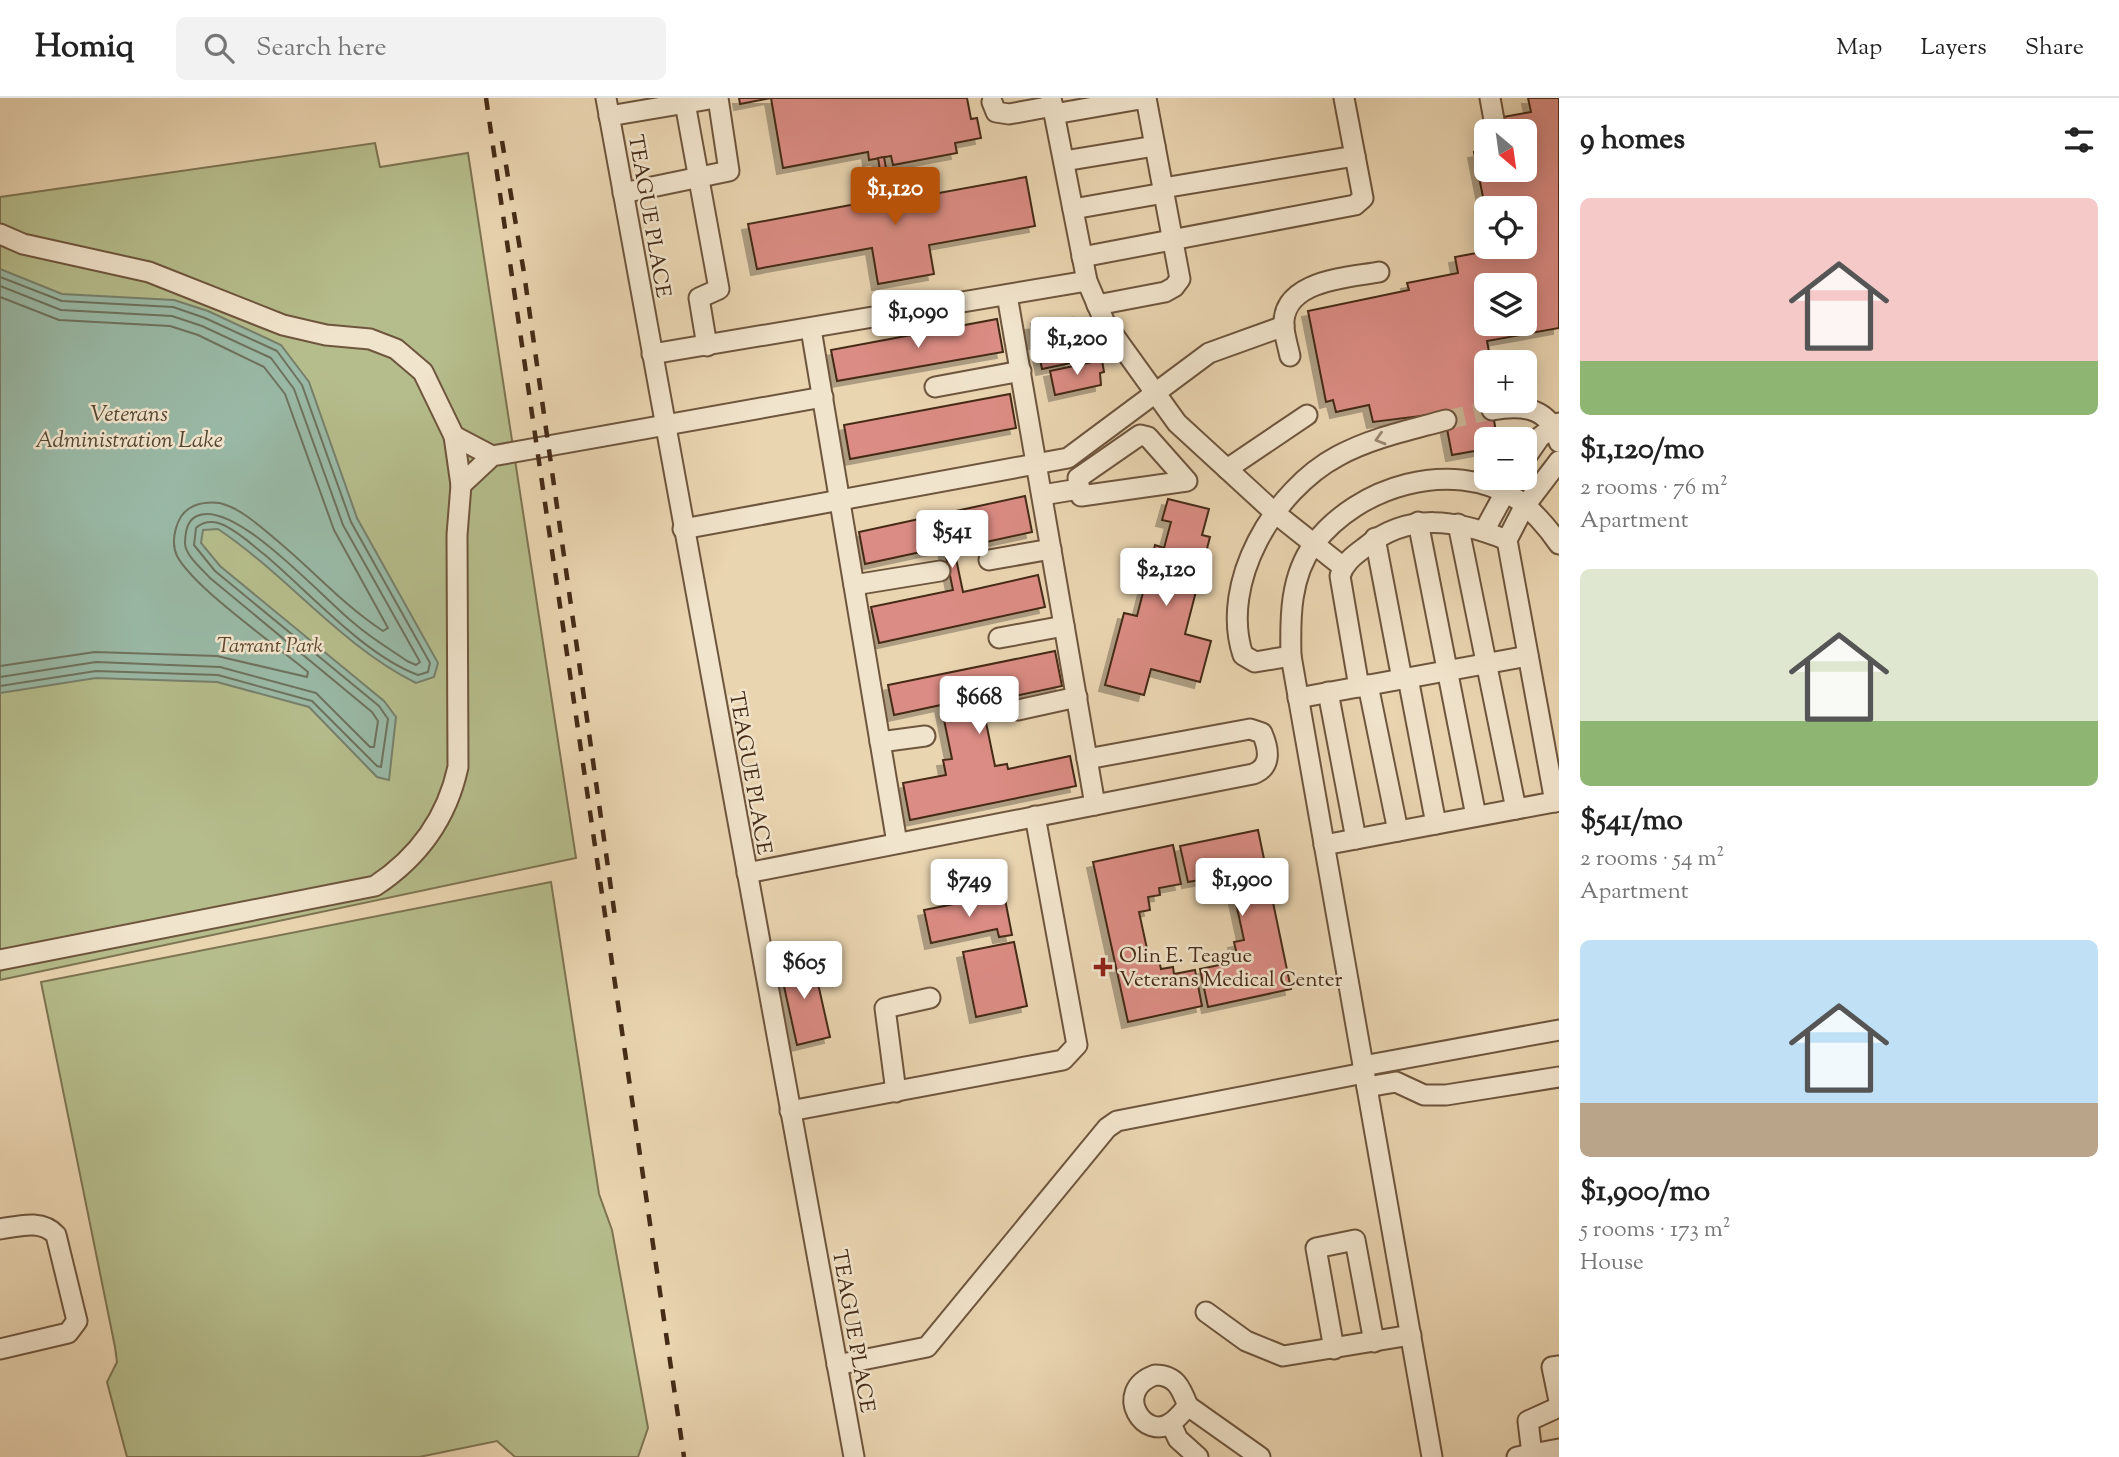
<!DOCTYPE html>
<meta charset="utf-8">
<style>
:root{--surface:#fff;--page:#f2f2f2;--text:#222;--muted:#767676;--line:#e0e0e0;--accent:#b45309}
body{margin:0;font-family:"Sorts Mill Goudy",serif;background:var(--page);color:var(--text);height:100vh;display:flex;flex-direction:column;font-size:26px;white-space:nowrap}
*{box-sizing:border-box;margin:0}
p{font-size:23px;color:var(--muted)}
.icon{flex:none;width:38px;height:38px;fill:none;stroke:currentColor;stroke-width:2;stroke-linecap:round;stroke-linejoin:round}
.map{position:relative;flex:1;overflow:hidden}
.drawer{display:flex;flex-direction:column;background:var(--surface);width:560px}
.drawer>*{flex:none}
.needle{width:46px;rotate:151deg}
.fabs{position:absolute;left:1474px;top:21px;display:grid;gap:14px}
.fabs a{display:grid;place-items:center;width:63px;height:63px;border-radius:10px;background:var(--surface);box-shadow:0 4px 18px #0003;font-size:35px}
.price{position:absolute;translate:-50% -60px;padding:0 16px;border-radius:7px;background:#fff;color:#222;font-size:23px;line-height:46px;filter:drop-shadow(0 2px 4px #0008)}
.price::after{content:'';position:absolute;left:50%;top:42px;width:21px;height:16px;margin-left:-10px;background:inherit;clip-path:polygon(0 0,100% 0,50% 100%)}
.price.active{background:var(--accent);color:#fff}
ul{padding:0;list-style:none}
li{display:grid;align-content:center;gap:14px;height:371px;padding:0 21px}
li span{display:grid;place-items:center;height:217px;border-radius:10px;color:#555}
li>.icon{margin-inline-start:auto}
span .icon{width:126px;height:126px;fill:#fffc;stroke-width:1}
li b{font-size:30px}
h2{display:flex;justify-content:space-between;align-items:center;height:84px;padding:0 21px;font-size:30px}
header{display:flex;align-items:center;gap:42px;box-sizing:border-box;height:98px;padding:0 35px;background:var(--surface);border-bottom:2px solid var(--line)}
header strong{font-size:33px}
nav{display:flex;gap:38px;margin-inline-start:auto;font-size:24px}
.search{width:490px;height:63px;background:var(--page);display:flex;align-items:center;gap:18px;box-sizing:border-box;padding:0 24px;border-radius:10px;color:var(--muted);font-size:26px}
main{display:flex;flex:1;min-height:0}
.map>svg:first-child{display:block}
.green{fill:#b6bd8c;stroke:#7d7451;stroke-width:2}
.water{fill:#99b9a6;stroke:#77806c;stroke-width:2}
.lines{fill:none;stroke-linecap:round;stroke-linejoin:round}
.shore{stroke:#6e725e;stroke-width:2}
.building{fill:#db8c84;stroke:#442a16;stroke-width:2;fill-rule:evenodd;filter:url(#shadow)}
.minor-tunnel{stroke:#c9b392;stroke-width:19;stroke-dasharray:19 10;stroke-linecap:butt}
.minor-casing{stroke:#6e553d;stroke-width:23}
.minor{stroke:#f1e4cc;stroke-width:19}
.rail{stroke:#442a16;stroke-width:4.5;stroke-dasharray:12 12;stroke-linecap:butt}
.oneway{stroke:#9a8771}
.poi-dot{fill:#8f2418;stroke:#f1e4cc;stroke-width:2.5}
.labels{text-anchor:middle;stroke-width:5;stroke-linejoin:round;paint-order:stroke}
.street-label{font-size:21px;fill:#442a16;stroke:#f1e4cc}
.park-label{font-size:21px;font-style:italic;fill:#5b472e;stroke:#f1e4cc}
.poi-label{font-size:21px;fill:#442a16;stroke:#f1e4cc;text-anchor:start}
.water-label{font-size:23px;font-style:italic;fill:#554733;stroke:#f1e4cc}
</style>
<header>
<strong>Homiq</strong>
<div class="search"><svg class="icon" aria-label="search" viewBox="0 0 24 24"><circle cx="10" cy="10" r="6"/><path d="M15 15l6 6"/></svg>Search here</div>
<nav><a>Map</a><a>Layers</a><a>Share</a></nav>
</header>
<main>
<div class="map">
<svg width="1559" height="1359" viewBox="0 0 1559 1359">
<defs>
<filter id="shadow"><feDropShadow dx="-6" dy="6" stdDeviation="0" flood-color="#0004"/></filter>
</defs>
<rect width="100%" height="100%" fill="#ead5b1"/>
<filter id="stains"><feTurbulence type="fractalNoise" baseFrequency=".00286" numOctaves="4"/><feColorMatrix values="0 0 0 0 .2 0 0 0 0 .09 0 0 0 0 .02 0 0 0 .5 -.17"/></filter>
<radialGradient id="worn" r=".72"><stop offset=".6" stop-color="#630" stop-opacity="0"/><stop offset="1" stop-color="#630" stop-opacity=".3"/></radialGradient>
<g class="green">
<polygon points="375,45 380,69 468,55 576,760 0,882 0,99"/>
<polygon points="551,784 599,1096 612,1132 648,1330 638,1359 515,1359 497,1343 419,1359 127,1359 107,1284 117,1264 115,1249 41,884"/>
</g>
<path class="water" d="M0 171 62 196 174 202 208 213 281 247 309 284 357 420 438 565 434 579 416 585C340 547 288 478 218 431L203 432 201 445 220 468 384 603 396 619 389 682 377 679 309 609 217 584 96 580 0 595Z"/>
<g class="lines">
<g class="shore">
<path d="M0 179 62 203 173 209 205 220 277 253 302 287 351 424 430 565 428 574 418 577C364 557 309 494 265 457 252 447 237 432 221 426 213 422 202 424 196 430L194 447 215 473 379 608 388 621 381 669 377 668 312 603 218 577 96 573 0 588"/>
<path d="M0 188 61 212 172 218 202 228 271 260 294 291 343 427 420 564 416 567 407 563C390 551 371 540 355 526 325 503 235 400 197 418 187 422 185 436 185 446 186 458 202 471 210 480L372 614 378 623 374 649H370L316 595 220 569 96 564 0 579"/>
<path d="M0 199 59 222 170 228 198 237 264 269 285 296 334 432 388 530 383 533C343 507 311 470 274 440 260 428 243 413 226 407 216 403 199 404 190 410 176 418 170 443 177 458 194 490 277 548 308 574L307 579 217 558 95 554 0 568"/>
</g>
</g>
<g class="building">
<polygon points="739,0 967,0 971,21 977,20 981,40 955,45 957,55 893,67 891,58 869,62 868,54 783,70 771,0 740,6"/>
<path d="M1528 0H1559V230L1487 243 1491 264H1486V303H1491L1497 341H1486V351L1452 357 1444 315 1373 324 1369 307 1336 314 1333 302 1326 304 1308 213 1409 192 1407 185 1458 175 1455 159 1493 152 1492 149H1524V110H1486V114L1474 54 1486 52V72H1524V33H1506L1503 19 1531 14ZM1486 187H1524V226H1486Z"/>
<polygon points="884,59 893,110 908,107 906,101 1026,79 1035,128 929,147 934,176 878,186 872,150 757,171 748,126 867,104 868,108 877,106 873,79 881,78 878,60"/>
<polygon points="1073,220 1075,239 1034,245 1031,226"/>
<polygon points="997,221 1003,254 837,283 831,252"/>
<polygon points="1068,250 1071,265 1042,271 1039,256"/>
<polygon points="1102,262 1104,274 1100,275 1101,287 1055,297 1050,273"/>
<polygon points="1010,296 1016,330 850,361 844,327"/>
<polygon points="1025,398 1032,434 954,451 963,494 1038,477 1045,509 879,545 871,509 953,492 944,449 865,466 859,434"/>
<polygon points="1168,401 1209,411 1202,437 1210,439 1185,536 1211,543 1200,584 1151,571 1144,597 1105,587 1124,515 1137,518 1155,447 1164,450 1171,424 1162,422"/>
<polygon points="1055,553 1062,588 982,605 995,668 1007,666 1008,671 1070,658 1076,688 910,722 903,685 946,677 943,662 952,661 941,607 894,617 888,587"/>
<polygon points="1258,732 1291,891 1208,909 1200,871 1224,866 1222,860 1237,857 1234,844 1244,842 1234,796 1228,797 1225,784 1212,786 1211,780 1188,784 1180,748"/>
<polygon points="1173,747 1181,786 1159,790 1160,797 1148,799 1150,812 1139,814 1149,860 1158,858 1161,871 1173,869 1174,876 1195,872 1202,908 1128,924 1093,764"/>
<polygon points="1004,796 1012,837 999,839 997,831 931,845 924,812"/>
<polygon points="1014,844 1027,908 976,919 963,854"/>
<polygon points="812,859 830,939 797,947 779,866"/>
</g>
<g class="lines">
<polyline class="minor-tunnel" points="1446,322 1492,312"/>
<g class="minor-casing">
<g id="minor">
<polyline points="606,0 854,1359"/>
<polyline points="1051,0 1087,183 1105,225 1177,325 1275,415 1343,469"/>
<polyline points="1490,0 1496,33"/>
<polyline points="992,4 996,14 1009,16 1053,8"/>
<polyline points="685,5 719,191 699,200 707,248"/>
<polyline points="1054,16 1146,0 1180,181 1174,189 1165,194 1097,207"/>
<polyline points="609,18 716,0"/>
<polyline points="1064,63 1155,48"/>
<polyline points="1163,90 1355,58"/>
<polyline points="623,95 729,73 718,0"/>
<polyline points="1073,111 1164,95"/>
<polyline points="0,136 23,146 149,174 283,227 326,237 370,241 396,251 423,274 454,338 492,358"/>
<polyline points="1082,159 1355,107 1363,100 1344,0"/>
<polyline points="811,231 897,745"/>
<polyline points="652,256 1087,183"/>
<path d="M1290 258C1288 249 1285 239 1284 230 1280 182 1347 180 1379 174"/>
<polyline points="935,289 1021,273"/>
<path d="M1492 312C1524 306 1550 310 1559 344"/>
<polygon points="1140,337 1148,339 1187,383 1081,398 1078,380"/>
<polyline points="454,338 461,387"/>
<polyline points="1524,362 1540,339 1559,325"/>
<polyline points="1227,371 1307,317"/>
<polyline points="1042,397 1079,391"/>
<polyline points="1418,424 1476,718"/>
<polyline points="1458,426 1516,711"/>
<polyline points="683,431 1068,360 1209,255 1284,228"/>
<polyline points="1484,433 1513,380"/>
<polyline points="1375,440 1402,581"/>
<polyline points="989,462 1051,451"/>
<polyline points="854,487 940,473"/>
<polyline points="999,540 1064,528"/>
<path d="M1291 558 1255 564 1243 557C1219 485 1274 392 1338 358 1371 340 1410 332 1446 322"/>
<polyline points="1408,580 1436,726"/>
<polyline points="1368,587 1398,733"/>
<path d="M1359 589 1340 478C1344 465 1353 458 1364 450 1409 413 1457 422 1507 442"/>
<polyline points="1328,594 1356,741"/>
<polyline points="1298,600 1528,558"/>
<polyline points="1018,612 1077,599"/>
<polyline points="880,644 925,638"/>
<path d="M1087 661 1250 631 1262 635C1269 651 1272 669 1253 676L1095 707"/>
<polyline points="1555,704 1507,442 1524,409 1559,363"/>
<polyline points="1324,747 1559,703"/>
<polyline points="747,775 1095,707 1007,197"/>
<path d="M0 862 375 788C419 759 447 720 458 669L457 437 461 387 492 358 823 299"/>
<polyline points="1363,968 1559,932"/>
<polyline points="1367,989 1396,984 1424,997 1446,997 1559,979"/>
<polyline points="896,994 885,910 930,900"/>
<polyline points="790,1013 1063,962 1077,947 1035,718"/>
<path d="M0 1131C19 1128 42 1121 56 1137L77 1223 68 1235 0 1251"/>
<polyline points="1206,1214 1246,1243 1283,1258 1411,1237"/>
<polyline points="1334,1251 1316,1150 1355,1142 1374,1244"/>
<polyline points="837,1267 927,1249 1107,1030 1117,1023 1364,975"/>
<polyline points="1559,1268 1552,1269 1559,1303"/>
<path d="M1155 1277C1176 1277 1181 1290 1188 1308 1183 1313 1178 1320 1172 1324 1145 1345 1111 1293 1155 1277Z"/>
<polyline points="1188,1308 1260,1359"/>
<polyline points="1171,1326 1178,1341 1198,1359"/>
<polyline points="1532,1356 1528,1323 1559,1309"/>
<path d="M1432 1359 1291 558C1290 520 1290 478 1314 446 1358 388 1451 360 1515 400 1530 409 1549 431 1559 446"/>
<polyline points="1517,1359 1559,1351"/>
</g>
</g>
<use href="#minor" class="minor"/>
<g class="rail">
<polyline points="486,0 684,1359"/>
<polyline points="502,43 524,175 616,826"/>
</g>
</g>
<defs><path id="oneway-chevron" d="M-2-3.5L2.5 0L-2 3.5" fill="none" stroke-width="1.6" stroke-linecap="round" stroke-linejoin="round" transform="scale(1.75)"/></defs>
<use class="oneway" href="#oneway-chevron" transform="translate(1380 341) rotate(163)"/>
<path class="poi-dot" d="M1099.5 858.5h7v7h7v7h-7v7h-7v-7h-7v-7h7z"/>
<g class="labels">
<g class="street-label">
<text transform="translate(650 118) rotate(80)" y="7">TEAGUE PLACE</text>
<text transform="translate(751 675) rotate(80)" y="7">TEAGUE PLACE</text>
<text transform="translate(854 1233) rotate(80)" y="7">TEAGUE PLACE</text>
</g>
<g class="park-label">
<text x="270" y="554">Tarrant Park</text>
</g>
<g class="poi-label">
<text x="1119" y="864">Olin E. Teague<tspan x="1119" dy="24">Veterans Medical Center</tspan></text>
</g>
<g class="water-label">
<text x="129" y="323">Veterans<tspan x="129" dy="26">Administration Lake</tspan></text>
</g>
</g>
<rect width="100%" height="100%" filter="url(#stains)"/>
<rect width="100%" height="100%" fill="url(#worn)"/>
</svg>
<div class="fabs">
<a><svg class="needle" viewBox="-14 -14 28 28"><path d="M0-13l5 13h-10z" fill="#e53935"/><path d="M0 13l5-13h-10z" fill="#767676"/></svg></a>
<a><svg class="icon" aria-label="locate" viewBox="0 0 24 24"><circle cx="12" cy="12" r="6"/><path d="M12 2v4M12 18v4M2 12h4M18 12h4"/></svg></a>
<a><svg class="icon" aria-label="layers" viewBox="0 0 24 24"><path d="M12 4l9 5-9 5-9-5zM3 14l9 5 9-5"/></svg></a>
<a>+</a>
<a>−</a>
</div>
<b class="price active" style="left:895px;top:129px">$1,120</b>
<b class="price" style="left:918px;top:252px">$1,090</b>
<b class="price" style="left:1077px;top:279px">$1,200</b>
<b class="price" style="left:952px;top:472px">$541</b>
<b class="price" style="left:1166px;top:510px">$2,120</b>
<b class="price" style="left:979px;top:638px">$668</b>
<b class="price" style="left:1242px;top:820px">$1,900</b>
<b class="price" style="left:969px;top:821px">$749</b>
<b class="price" style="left:804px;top:903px">$605</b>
</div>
<section class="drawer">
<h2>9 homes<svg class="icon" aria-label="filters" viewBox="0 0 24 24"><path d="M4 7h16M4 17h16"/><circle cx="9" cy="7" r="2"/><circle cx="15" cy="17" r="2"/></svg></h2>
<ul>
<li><span style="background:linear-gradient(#f6c9c9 75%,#8fb573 0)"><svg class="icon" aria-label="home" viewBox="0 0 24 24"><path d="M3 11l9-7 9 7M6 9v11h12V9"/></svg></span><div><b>$1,120/mo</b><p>2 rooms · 76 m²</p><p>Apartment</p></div></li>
<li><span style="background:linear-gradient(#dfe7d0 70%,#8fb573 0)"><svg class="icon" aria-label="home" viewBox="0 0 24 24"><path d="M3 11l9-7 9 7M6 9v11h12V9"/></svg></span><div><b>$541/mo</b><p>2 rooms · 54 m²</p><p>Apartment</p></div></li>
<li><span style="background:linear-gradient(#bfe0f5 75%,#b9a48a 0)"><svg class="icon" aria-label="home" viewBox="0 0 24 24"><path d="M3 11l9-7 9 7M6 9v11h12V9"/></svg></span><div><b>$1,900/mo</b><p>5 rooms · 173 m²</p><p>House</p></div></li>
</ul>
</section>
</main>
